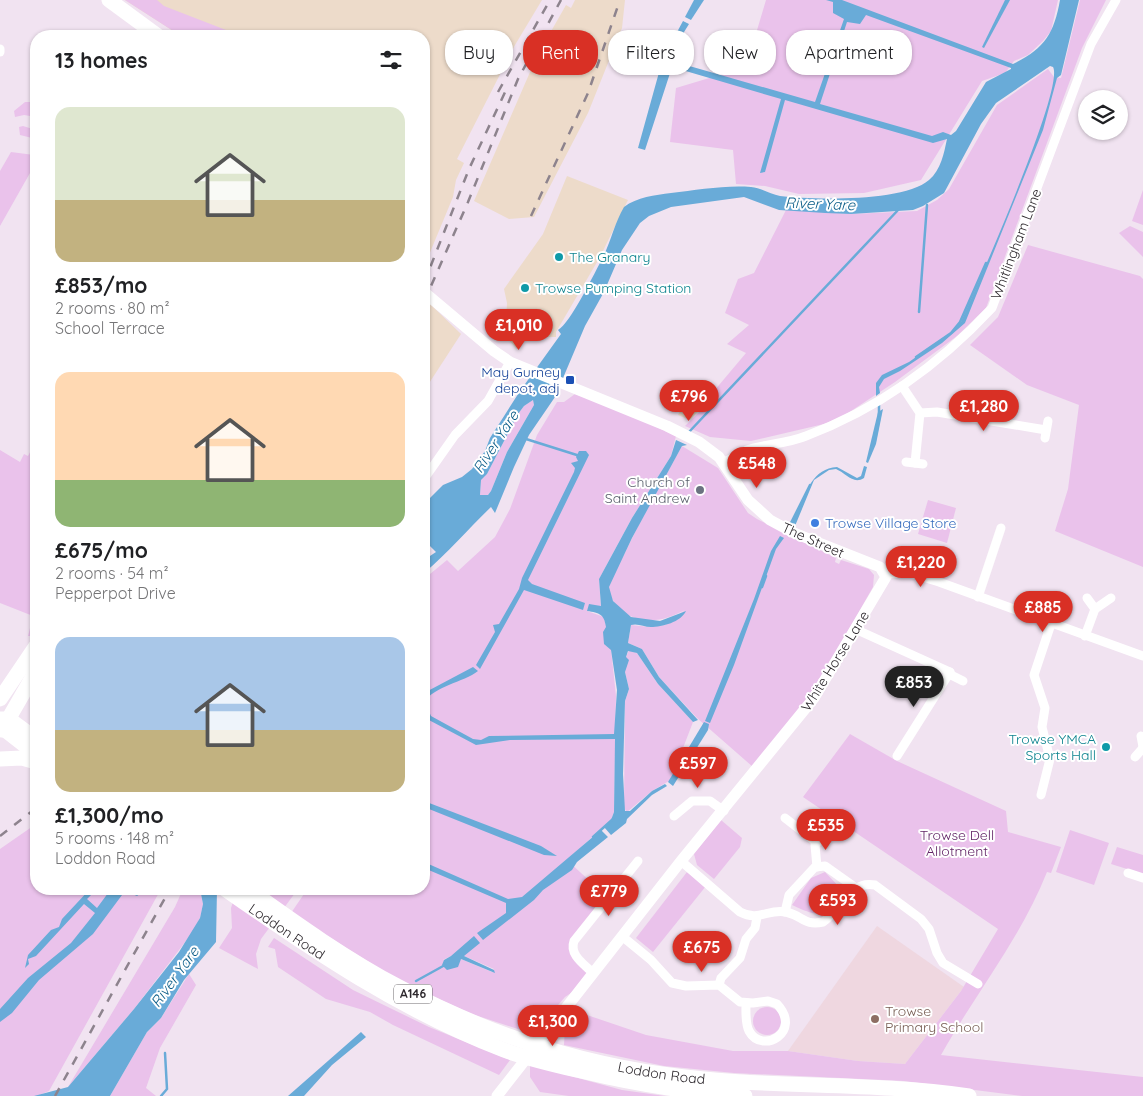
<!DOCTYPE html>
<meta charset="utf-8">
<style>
:root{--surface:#fff;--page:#f6f6f6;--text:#202124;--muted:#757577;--accent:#d93025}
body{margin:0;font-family:Quicksand,sans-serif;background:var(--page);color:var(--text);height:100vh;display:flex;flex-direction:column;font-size:19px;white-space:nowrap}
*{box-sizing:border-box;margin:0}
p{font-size:16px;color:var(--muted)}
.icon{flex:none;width:28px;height:28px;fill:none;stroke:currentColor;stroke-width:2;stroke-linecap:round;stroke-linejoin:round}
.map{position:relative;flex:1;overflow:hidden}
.panel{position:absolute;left:30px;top:30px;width:400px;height:865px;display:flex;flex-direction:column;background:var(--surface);border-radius:20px;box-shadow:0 1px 4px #0004}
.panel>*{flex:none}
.banner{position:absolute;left:445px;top:30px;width:475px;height:45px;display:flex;gap:10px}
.controls{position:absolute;left:1078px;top:90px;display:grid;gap:10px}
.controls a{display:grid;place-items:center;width:50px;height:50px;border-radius:50%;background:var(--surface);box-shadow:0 1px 4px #0004;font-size:25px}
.price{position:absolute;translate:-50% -42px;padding:0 11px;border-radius:18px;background:var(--accent);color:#fff;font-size:16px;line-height:32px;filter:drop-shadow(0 1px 2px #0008)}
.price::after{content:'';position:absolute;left:50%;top:30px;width:15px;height:11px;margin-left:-8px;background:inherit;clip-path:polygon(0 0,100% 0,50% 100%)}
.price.active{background:#222;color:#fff}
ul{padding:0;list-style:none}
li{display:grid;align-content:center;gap:10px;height:265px;padding:0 25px}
li span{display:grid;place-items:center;height:155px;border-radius:15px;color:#555}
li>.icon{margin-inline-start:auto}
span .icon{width:90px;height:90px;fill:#fffc;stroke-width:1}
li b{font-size:21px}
h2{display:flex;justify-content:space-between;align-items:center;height:60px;padding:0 25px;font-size:21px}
.pill{padding:0 18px;border-radius:20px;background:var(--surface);box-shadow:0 1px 4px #0004;font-size:18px;line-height:45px}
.pill.active{background:var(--accent);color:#fff}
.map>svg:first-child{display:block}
.industrial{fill:#eddbca}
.education{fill:#efd7e0}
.green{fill:#eac2eb;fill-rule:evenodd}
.water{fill:#69abd8;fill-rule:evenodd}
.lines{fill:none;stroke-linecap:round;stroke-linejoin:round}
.stream{stroke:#69abd8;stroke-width:2.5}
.minor{stroke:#fff;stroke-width:9}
.tertiary{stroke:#fff;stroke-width:11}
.primary{stroke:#fff;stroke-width:15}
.trunk{stroke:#fff;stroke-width:15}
.rail{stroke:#8d838d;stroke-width:2.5;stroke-dasharray:9 9;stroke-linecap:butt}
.culture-dot{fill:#0f9aa8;stroke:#fff;stroke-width:2}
.transit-dot{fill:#1a4fb4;stroke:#fff;stroke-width:2}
.worship-dot{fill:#6b7280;stroke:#fff;stroke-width:2}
.shop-dot{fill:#3f7fe0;stroke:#fff;stroke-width:2}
.education-dot{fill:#8d6e63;stroke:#fff;stroke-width:2}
.labels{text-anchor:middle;stroke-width:4;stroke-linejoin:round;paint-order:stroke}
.shield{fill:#fff;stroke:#6d696d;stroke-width:1}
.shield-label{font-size:12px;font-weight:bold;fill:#2e292e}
.street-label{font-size:14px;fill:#2e292e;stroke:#fff}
.culture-label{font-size:14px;fill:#0d838f;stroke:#fff;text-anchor:start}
.transit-label{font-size:14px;fill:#164399;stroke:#fff;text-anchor:end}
.worship-label{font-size:14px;fill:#5b616d;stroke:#fff;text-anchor:end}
.shop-label{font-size:14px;fill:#366cbe;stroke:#fff;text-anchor:start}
.park-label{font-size:14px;fill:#622566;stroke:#fff}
.education-label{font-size:14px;fill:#785e54;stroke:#fff;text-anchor:start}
.water-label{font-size:15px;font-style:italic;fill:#0b5d88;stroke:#fff}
</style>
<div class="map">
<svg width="1143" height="1096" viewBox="0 0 1143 1096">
<rect width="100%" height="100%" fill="#f1e3f1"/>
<g class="industrial">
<polygon points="125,0 542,0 515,45 457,159 464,163 456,180 453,197 424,267 424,36 181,36"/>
<polygon points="575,0 625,0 622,28 588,113 534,217 509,219 474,201 537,56 566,5 571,8"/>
<polygon points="567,176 628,200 600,257 556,332 556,337 543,337 523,330 519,335 517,349 505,336 507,303 504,289 543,234"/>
<polygon points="427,301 461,334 424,391 424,308"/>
<polygon points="688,394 708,402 690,420 678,415"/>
</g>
<polygon class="education" points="877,926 964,987 905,1064 858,1061 788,1051"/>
<g class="green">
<polygon points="125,0 157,0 164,6 226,30 228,36 181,36"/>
<polygon points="766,0 1058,0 1051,31 1043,41 1028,55 1014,61 1005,73 982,81 921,180 864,193 799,194 765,186 736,184 733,150 670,142 676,88 746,67"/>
<polygon points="1080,0 1106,0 1082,48 986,308 957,336 895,382 845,415 824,424 751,441 710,437 685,426 710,401 688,392 700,384 714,391 746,353 727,344 749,325 725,313 738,279 754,273 786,210 851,214 917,211 937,200 949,189 997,105 1048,69 1054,77 1061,78"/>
<polygon points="25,102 36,102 36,117 24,115 15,117 14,111"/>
<polygon points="23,126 36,130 36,139 20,135 19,127"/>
<polygon points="11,152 34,155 36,157 36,176 30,173 0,226 0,171"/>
<polygon points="1143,190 1143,225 1132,221"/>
<polygon points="1130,226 1143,232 1143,257 1119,233"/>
<polygon points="1028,245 1140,276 1143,279 1143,567 1055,531 1068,489 1079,405 1027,385 970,345 998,317"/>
<path d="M575 394 624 412 676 436 671 456 632 518 599 579 601 607 587 611 604 617 611 649 616 696 614 812 611 820 567 860 607 897 571 942 589 971 577 989 565 997 533 1034 472 1014 399 981 291 913 306 891 303 889H424V579L447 560 458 571 495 537 510 509 537 435 557 402H564ZM451 956H464L494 969 492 972 461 959 459 961 443 960Z"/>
<polygon points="533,400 534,405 507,452 491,491 488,495 480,495 481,480 487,474 518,414 524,406"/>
<polygon points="36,441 36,633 34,636 28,636 33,616 0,603 0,450 20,462 24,454 28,456"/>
<path d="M682 446 718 468 748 513 757 519 836 558 835 562 839 564 841 560 869 569 874 575 873 587 811 696 753 767 697 718 659 677 642 649 628 643 631 625 650 627 665 625 685 610C666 620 650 624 630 616 620 612 607 597 609 586 611 576 619 565 624 555 641 518 662 482 682 446Z"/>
<polygon points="928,500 956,508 947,543 918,534"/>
<polygon points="629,650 637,653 658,684 693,722 683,748 687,751 669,781 652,791 627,812 624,808 625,701 629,689 625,672 626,657"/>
<path d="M850 734 897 761 1006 811 1008 832 1061 847 1051 873 1047 872C1021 938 975 994 941 1055L1143 1077V1096H1022L904 1081 734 1073 664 1066 564 1045 565 1028 587 1015 646 1035 733 1051H788L858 1061 905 1064 961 991 998 929 803 797Z"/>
<polygon points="721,820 742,838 740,847 714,879 697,865 694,854"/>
<polygon points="36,824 36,889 161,889 49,1091 37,1096 0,1096 0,849"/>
<polygon points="1070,830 1109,843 1094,885 1056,872"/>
<polygon points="1117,847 1143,855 1143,874 1111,864"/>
<polygon points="687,872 706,886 653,952 636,938"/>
<path d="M825 872 843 891C821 915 824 920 792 905L811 878Z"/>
<polygon points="183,889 200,889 203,904 200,918 192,933 134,1009 68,1087 175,907"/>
<polygon points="237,889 298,889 261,939 256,954 258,969 219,948 232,928 231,908"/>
<polygon points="274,938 353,990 429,1027 510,1060 499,1075 393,1025 370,1012 326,999 278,967 275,949 268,947"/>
<polygon points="189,974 196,985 160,1048 146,1088 156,1096 110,1096 147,1032 161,1018"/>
<circle cx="767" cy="1021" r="14"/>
<polygon points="530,1065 622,1090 665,1096 569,1096 540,1092 530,1077"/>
</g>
<g class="water">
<polygon points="694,0 704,0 691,20 685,17"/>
<path d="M826 0H842L1013 64C1044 49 1054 34 1060 0H1079L1061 75 1057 78 1043 130 965 323 942 343 900 371 884 379 879 387 880 393 876 396V383L882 375 909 362 953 331 961 322C976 288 1065 88 1053 67L1050 66 996 103 981 124 944 193 923 206 913 210 851 214 825 213 779 210 744 197 671 207 649 216 640 223 622 250 604 292 585 326 555 397 529 435 514 467 495 513 491 507C468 529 448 553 424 573V560L436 552 424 540 426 502 443 485 462 477 472 469 485 451 490 438 520 391 561 334 558 330C570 324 595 272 603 257 611 241 615 222 624 207 637 197 655 195 671 193 697 190 725 185 751 187 761 188 770 194 780 196 813 200 904 202 929 180 941 170 944 153 947 139L933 143 785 100 765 172 760 173 781 99 672 67 645 150 638 148 663 58 683 21 689 24 676 45 672 61 815 102 844 19 833 13V2ZM866 15 1011 68V69L986 82 956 131 951 135 943 132 932 136 820 104 847 22 860 24ZM533 400 534 405 507 452 491 491 488 495H480L481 480 487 474 518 414 524 406Z"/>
<polygon points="1005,0 1010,0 984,48 982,47"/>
<polygon points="883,409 876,444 868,463 866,462 878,412"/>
<path d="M676 440 687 445 682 446 632 538 609 587 613 601 631 617 660 621 686 611C681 622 662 627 651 627 644 627 638 623 631 625L628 643 642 649 659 677 698 720 693 722 658 684 637 653 628 651 626 657 629 660 625 672 629 689 625 701 623 774 625 811H630L652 791 665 784 667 786 652 795 627 819 626 823 611 835 604 827 611 820 614 812 615 739 510 740 476 745 427 719 424 715V693L473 667 478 671C464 682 432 687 425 702L431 716 473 739 481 740 489 736 614 734 617 690 611 650 604 644 603 632 606 627C604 614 600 613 587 611L589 604 601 606 599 579 632 518 671 456Z"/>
<polygon points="579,451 586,451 589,455 528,580 532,584 585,603 583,610 524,590 480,669 476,665 495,632 493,625 499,624 519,589 522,578 574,472 575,468 571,463 578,461 576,457"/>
<path d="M864 466 867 467 864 478C853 485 846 473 836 469L829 470 814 480 795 526 790 523C805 503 807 469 837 467L857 478 861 476Z"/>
<polygon points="780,536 784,538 776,549 734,665 710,723 705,721 754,599 771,551"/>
<polygon points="704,722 709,724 708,730 673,786 668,782"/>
<polygon points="424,801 541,846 557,856 544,855 424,807"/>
<polygon points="601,830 608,837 577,862 572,870 543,890 534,900 483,940 477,933 506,913 506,903 424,868 424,862 508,899 522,897"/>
<polygon points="90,889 97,889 87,899 97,908 111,889 140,889 141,893 137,896 125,891 93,934 39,980 12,1013 0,1022 0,1009 28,978 71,943 95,913 84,904 36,956 28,959 29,964 25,968 28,955 51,930 59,927 62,919"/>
<polygon points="200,889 217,889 216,942 184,980 161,1018 147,1032 110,1096 34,1096 68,1087 134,1009 179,952 200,918 203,904"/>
<polygon points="474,936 480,943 464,956 494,970 495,973 461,959 458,967 447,970 442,965 444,960 451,956"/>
<polygon points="361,1032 366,1037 332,1065 304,1096 288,1096"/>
</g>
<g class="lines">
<g class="stream">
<polyline points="919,312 927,205"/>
<polyline points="916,357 951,333 960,322 986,263"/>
<polyline points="879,403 879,415"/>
<polyline points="689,432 899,209"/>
<polyline points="526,439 580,456"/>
<polyline points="789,527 810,485"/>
<polyline points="762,587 766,576"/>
<polyline points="593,837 613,819"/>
<polyline points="416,981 445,965"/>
<polyline points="161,1096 167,1089 165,1053"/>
</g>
<g class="minor">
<polyline points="0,49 0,52"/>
<polyline points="902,386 920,413 915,463"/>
<polyline points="920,413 937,412 1046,430"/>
<polyline points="1045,438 1048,421"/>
<polyline points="906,462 923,464"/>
<path d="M723 463C731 459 739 454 747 450 763 444 787 444 806 436 878 409 939 365 992 308L1091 44 1116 0"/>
<polyline points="424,479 455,435 488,401 510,362"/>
<polyline points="885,574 910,573 939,582 1143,656"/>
<polyline points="978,597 1001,528"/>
<polyline points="1087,598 1095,609"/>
<polyline points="855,629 950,672 951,675 963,681"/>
<polyline points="1085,636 1095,609 1111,598"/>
<polyline points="1141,736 1143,747"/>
<polyline points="897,756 950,672"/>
<polyline points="1135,757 1143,748"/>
<polyline points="1041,795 1050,759 1042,727 1045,708 1034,675 1051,624"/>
<polyline points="674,816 692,801 710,801 724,811"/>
<polyline points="785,818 816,842"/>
<path d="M681 861 740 912C759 922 769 908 786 912 803 916 804 926 823 922 841 910 849 880 875 885L921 919 929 929 937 953 943 963 978 984"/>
<polyline points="817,867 815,845 825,833"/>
<polyline points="1128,873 1143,878"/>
<polyline points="785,912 789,895 815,867 825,866 856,888"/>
<path d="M623 937 651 960 672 983 686 986 719 985 740 1002 753 1003 768 1001 777 1004C803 1032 762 1055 749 1031 745 1023 746 1012 746 1003"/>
<path d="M593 973C584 964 569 955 574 941L638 861"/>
<polyline points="719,985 721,978 740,958 746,939 755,928 757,917"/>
</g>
<polyline class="tertiary" points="424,292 494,351 510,362 667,426 699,442 719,457 748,500 770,520 794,533 880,567 886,577 814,698 681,861 497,1096"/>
<g class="primary">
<polyline points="109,0 158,36"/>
<polyline points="0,699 36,646"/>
<polyline points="2,730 36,671"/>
</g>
<g class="trunk">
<polyline points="0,719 9,719 36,739"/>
<polyline points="0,726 36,754"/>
<polyline points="0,759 22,758 36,762"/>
<path id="s1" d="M225 889C313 951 402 1011 504 1050 528 1059 555 1065 581 1071 635 1084 690 1093 745 1096"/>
<path id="s2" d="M248 889C297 924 346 959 399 987 481 1031 570 1061 662 1074 763 1089 867 1081 969 1096"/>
</g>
<g class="rail">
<polyline points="498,92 550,0"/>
<polyline points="531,216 588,93 620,0"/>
<polyline points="424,283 469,169 507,88"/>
<polyline points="424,302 468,202 518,79 561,0"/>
<polyline points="0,836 36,808"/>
<polyline points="55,1096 170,889"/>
</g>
</g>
<g class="culture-dot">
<circle cx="559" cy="257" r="5"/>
<circle cx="525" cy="288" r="5"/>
<circle cx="1106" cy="747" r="5"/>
</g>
<rect class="transit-dot" x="565" y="375" width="10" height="10" rx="2.5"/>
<circle class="worship-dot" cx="700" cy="490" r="5"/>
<circle class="shop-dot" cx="815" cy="523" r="5"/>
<circle class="education-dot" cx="875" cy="1019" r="5"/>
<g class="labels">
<rect class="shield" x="394" y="984.5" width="38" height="19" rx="4"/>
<g class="shield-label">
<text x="413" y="998">A146</text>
</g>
<g class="street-label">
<text transform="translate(1016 244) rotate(-69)" y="5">Whitlingham Lane</text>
<text transform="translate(813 540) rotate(24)" y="5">The Street</text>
<text transform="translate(835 661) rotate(-58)" y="5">White Horse Lane</text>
<text dy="5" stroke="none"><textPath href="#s1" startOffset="75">Loddon Road</textPath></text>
<text dy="5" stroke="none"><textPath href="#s2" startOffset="458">Loddon Road</textPath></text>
</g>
<g class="culture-label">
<text x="569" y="262">The Granary</text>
<text x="535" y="293">Trowse Pumping Station</text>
<text x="1096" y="744" text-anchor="end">Trowse YMCA<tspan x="1096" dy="16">Sports Hall</tspan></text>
</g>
<g class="transit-label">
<text x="560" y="377">May Gurney<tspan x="560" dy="16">depot, adj</tspan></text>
</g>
<g class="worship-label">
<text x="690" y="487">Church of<tspan x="690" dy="16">Saint Andrew</tspan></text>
</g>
<g class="shop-label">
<text x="825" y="528">Trowse Village Store</text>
</g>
<g class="park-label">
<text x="957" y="840">Trowse Dell<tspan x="957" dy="16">Allotment</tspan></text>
</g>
<g class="education-label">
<text x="885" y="1016">Trowse<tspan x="885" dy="16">Primary School</tspan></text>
</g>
<g class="water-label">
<text transform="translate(820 204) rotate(2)" y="5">River Yare</text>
<text transform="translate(496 442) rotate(-57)" y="5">River Yare</text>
<text transform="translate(175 977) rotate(-54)" y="5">River Yare</text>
</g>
</g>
</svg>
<div class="controls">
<a><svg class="icon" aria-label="layers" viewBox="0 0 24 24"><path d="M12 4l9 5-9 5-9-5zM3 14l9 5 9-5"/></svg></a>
</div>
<b class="price" style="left:519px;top:351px">£1,010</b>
<b class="price" style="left:689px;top:422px">£796</b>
<b class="price" style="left:984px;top:432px">£1,280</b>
<b class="price" style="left:757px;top:489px">£548</b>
<b class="price" style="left:921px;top:588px">£1,220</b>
<b class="price" style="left:1043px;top:633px">£885</b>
<b class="price active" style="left:914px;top:708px">£853</b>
<b class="price" style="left:698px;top:789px">£597</b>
<b class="price" style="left:826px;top:851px">£535</b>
<b class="price" style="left:609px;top:917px">£779</b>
<b class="price" style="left:838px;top:926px">£593</b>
<b class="price" style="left:702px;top:973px">£675</b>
<b class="price" style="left:553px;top:1047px">£1,300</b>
<div class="banner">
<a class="pill">Buy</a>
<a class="pill active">Rent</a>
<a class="pill">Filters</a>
<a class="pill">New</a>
<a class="pill">Apartment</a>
</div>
<section class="panel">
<h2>13 homes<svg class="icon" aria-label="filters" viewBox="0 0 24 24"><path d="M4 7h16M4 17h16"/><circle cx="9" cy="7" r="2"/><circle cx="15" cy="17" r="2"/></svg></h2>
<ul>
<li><span style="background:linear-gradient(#dfe7d0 60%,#c2b280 0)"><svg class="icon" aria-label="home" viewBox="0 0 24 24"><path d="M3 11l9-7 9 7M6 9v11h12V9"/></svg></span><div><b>£853/mo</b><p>2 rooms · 80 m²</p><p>School Terrace</p></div></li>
<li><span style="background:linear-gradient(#ffd9b3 70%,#8fb573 0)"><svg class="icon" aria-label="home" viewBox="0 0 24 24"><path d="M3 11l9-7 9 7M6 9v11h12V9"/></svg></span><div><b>£675/mo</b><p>2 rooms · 54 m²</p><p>Pepperpot Drive</p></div></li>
<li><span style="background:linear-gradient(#a9c7e8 60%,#c2b280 0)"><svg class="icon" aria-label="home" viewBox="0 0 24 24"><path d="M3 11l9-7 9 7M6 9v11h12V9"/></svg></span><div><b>£1,300/mo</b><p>5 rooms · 148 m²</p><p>Loddon Road</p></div></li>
</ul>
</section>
</div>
